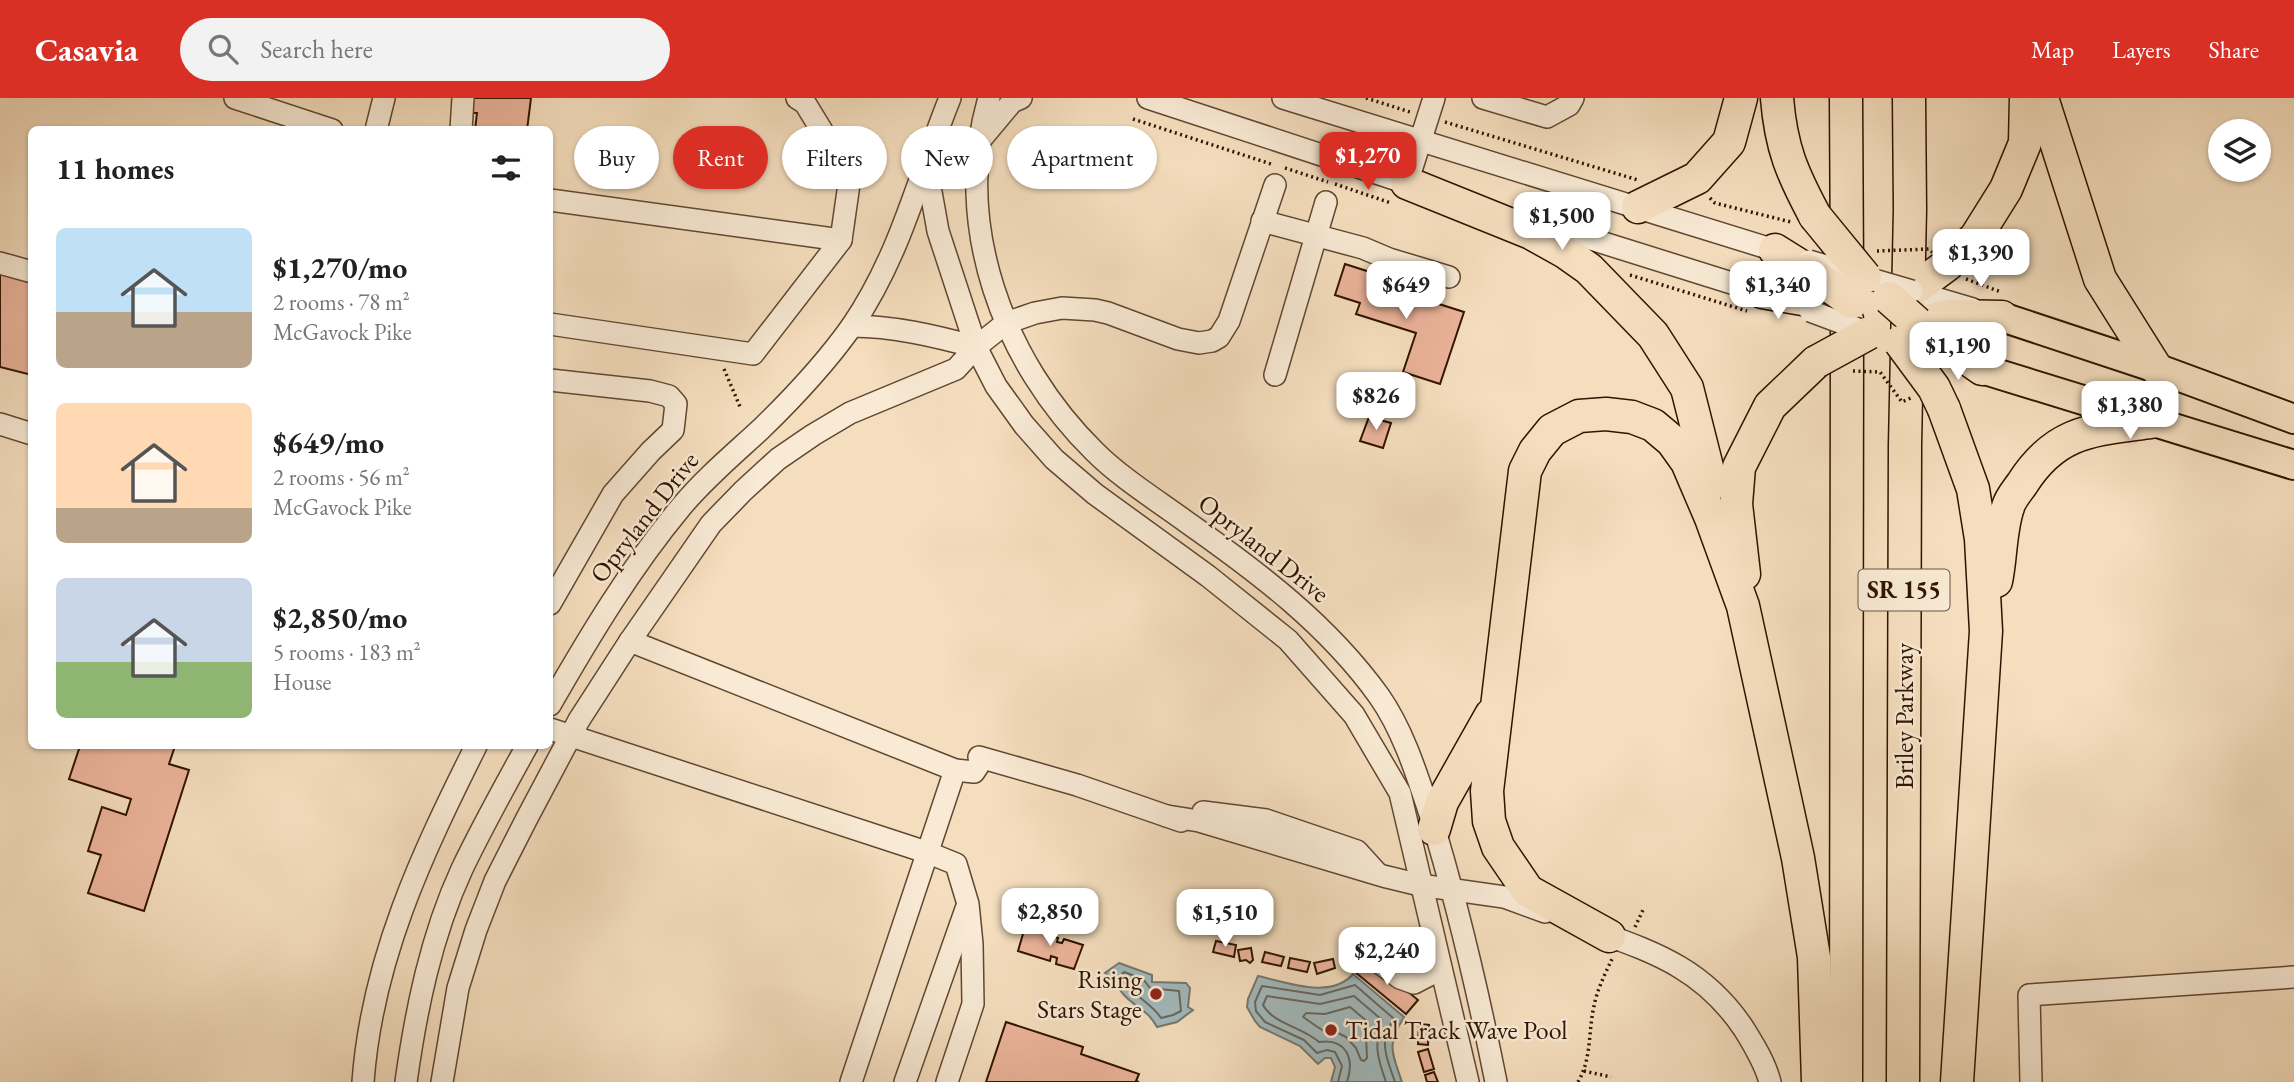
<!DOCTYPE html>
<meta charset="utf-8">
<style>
:root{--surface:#fff;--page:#f2f2f2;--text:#222;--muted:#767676;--accent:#d93025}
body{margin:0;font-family:"EB Garamond",serif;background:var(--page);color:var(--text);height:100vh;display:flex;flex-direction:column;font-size:26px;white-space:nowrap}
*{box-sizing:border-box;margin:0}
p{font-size:23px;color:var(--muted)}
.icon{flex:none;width:38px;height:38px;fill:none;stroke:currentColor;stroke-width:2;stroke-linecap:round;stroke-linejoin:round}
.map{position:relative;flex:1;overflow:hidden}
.side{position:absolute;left:28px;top:28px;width:525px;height:623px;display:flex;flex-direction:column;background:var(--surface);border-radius:10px;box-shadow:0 2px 5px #0004}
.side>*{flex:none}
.top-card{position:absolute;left:574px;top:28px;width:665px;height:63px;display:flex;gap:14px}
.controls{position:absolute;left:2208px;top:21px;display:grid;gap:14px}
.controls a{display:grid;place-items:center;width:63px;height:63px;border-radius:50%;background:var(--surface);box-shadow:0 2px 5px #0004;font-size:35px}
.price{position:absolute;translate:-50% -60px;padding:0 16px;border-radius:14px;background:#fff;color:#222;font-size:23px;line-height:46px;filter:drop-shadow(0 2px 4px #0008)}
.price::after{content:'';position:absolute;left:50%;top:42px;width:21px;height:16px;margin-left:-10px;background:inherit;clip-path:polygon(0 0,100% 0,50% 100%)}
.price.active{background:var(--accent);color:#fff}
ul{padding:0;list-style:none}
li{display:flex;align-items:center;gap:21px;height:175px;padding:0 28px}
li span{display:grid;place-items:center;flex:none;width:196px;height:140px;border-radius:10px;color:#555}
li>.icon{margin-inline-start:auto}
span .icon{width:84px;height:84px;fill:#fffc;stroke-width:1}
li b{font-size:30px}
h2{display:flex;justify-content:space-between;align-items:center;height:84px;padding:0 28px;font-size:30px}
.pill{padding:0 24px;border-radius:32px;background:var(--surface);box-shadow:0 2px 5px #0004;font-size:24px;line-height:63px}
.pill.active{background:var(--accent);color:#fff}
header{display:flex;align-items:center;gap:42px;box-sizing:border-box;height:98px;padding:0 35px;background:var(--accent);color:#fff}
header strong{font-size:33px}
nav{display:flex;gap:38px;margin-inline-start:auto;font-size:24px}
.search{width:490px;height:63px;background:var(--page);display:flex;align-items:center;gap:18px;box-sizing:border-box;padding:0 24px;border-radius:38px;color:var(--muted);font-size:26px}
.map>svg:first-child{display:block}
.water{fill:#a1b9bc;stroke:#747771;stroke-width:2}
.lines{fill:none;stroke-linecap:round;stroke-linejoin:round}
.shore{stroke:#68665e;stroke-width:2}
.building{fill:#ecb49b;stroke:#301300;stroke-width:2}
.minor-casing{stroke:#614630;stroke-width:24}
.major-casing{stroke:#301300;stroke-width:32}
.highway-casing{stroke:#301300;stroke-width:35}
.path{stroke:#301300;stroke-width:3.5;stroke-dasharray:2 3.5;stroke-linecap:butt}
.minor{stroke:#f8ead5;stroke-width:21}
.major{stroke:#f5debe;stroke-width:28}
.highway{stroke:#f5debe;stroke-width:32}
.minor-bridge-casing{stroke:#614630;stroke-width:24;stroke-linecap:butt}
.highway-bridge-casing{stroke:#301300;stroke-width:35;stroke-linecap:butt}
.path-bridge{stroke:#301300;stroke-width:3.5;stroke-dasharray:2 3.5;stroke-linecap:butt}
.minor-bridge{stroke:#f8ead5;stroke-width:21}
.highway-bridge{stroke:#f5debe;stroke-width:32}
.poi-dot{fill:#8f2418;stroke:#f8ead5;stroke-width:2.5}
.labels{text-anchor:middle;stroke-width:5;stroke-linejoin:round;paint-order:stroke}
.shield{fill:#f8ead5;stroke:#6c5440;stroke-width:2}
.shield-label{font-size:24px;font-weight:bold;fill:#301300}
.street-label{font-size:26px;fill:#301300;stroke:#f8ead5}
.poi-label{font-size:26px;fill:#301300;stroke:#f8ead5;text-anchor:end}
</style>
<header>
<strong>Casavia</strong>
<div class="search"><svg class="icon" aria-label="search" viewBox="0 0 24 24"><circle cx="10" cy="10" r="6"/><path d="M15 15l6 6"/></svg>Search here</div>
<nav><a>Map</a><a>Layers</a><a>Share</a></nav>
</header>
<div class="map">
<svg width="2294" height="984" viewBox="0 0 2294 984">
<rect width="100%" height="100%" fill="#f5debe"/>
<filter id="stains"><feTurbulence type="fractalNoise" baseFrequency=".00286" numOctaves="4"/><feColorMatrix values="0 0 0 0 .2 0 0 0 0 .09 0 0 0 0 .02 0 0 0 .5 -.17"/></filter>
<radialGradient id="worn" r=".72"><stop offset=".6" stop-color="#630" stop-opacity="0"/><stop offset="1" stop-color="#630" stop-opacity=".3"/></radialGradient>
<g class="water">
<path d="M1119 865 1152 877V884L1186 885 1190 890 1188 909 1193 912 1177 924 1157 929C1148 912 1136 910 1124 897 1117 889 1114 880 1105 875Z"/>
<path d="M1353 876 1404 919C1386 948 1392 954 1402 984H1331L1335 969 1331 960H1325L1318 966 1300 948 1260 929 1255 923 1247 909 1248 901 1258 878C1286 884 1331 902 1353 876Z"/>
</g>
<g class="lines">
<g class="shore">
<path d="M1124 874 1143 881 1150 890 1179 893 1181 913 1173 917 1161 920C1150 903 1130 897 1120 878Z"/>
<polygon points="1350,909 1369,925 1366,938 1367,960 1364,963 1361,962 1356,950 1346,939 1334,933 1322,932 1303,919 1306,915 1325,916"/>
<path d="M1338 984 1342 968 1335 954 1327 952 1317 955 1304 942 1265 924 1256 913 1255 904 1262 888 1320 897 1355 887 1393 920C1392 925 1388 931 1386 936 1382 952 1390 969 1395 984"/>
<path d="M1347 984C1355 960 1346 940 1319 944 1303 929 1273 926 1263 907L1267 898 1320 906 1354 898 1382 922C1374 947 1377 959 1386 984"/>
</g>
</g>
<g class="building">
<polygon points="473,0 531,0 527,32 475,32 477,15 471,15"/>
<polygon points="1345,166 1373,175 1370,184 1464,214 1440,286 1403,274 1416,235 1356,216 1360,205 1335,197"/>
<polygon points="0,175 32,183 32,277 0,269"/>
<polygon points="1369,319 1391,325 1383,350 1360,343"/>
<polygon points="80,648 175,648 169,666 189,672 144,813 88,795 101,757 88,753 102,709 126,717 131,701 69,681"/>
<polygon points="1025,829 1058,840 1057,844 1062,845 1064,841 1083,847 1074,871 1056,866 1057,860 1051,858 1050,863 1018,853"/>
<polygon points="1216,843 1236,847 1234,859 1213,854"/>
<polygon points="1251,850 1253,862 1250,865 1246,862 1240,863 1238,852"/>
<polygon points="1265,854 1284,859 1281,868 1262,864"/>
<polygon points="1290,860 1310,864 1307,874 1288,870"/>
<polygon points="1333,861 1335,870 1317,876 1314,865"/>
<polygon points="1364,864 1383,873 1418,902 1406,916 1355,874"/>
<polygon points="1006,924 1083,949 1081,956 1139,976 1136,983 1139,984 986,984"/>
<polygon points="1419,926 1429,927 1428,947 1418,946"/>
<polygon points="1428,951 1434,971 1424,974 1418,954"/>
<polygon points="1434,974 1438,984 1427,984 1425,977"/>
</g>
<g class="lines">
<g class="minor-casing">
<g id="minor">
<polyline points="235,0 332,32"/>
<path d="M989 0C952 126 1003 264 1095 354 1121 380 1158 403 1188 425 1259 475 1328 527 1379 598 1403 632 1417 677 1430 716 1457 804 1478 894 1496 984"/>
<polyline points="1148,0 1419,89"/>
<polyline points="1283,0 1787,156"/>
<polyline points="1483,0 1547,19 1569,7 1573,0"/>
<polyline points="376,32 384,0"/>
<polyline points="461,32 463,0"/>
<polyline points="981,41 1012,4 1021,0"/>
<polyline points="926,66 938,133 976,249 996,288 1024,327 1054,361 1095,396 1208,478 1288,542 1354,617 1400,695 1468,984"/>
<polyline points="1407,85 1434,0"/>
<polyline points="550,102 841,142 850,79 805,5 797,0"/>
<polyline points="1527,121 1773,198"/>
<polyline points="1262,123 1363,150 1389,161 1449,179"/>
<polyline points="0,165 32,174"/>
<polyline points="1912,193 1973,211"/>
<polyline points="550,226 753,256 841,142"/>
<path d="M852 228C893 228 935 238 976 249"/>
<polyline points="1275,277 1326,104"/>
<polyline points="550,282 650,293 669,298 676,306 673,332 651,353 613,396 550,506"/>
<polyline points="0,326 32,336"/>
<polyline points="630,543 955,672 974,674 978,668"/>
<path d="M550 607C589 539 631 469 681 409 705 380 734 356 761 331 794 299 825 266 852 228 901 156 918 79 950 0"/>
<polyline points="550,631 929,755 956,766 968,806 972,846 973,906 947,984"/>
<polyline points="979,659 1077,687 1181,723"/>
<polyline points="1203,714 1266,722 1357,753 1377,775"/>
<polyline points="1167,718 1199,723 1383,778 1420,787 1504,799 1545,814"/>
<path d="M1598 834C1660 856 1706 874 1744 931 1754 947 1765 965 1770 984"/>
<polyline points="1372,859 1400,880 1414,885 1441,871"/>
<path d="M363 984C372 861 422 756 476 648"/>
<path d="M406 984C416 912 431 838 462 771 482 729 505 688 527 648"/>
<polyline points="442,984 458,890 476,832 495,783 526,722 579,622 630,543 711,426 743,393 778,361 813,337 850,315 956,271 976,249 1006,225 1035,215 1062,210 1095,212 1108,215 1178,241 1199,245 1212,243 1219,239 1229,223 1275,87"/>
<polyline points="851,984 955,672"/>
<polyline points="905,984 966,811"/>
<polyline points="2031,984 2029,897 2294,879"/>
</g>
</g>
<g class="major-casing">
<g id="major">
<polyline points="2002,219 2156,270 2294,321"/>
<polyline points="1982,271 2294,367"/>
</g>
</g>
<g class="highway-casing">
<g id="highway">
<path d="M1777 0C1781 50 1792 75 1815 118"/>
<polyline points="1846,0 1847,174"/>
<polyline points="2042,0 2100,181 2156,270"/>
<polyline points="1407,85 1531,135 1565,154 1589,171 1653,237 1687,290 1709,377 1710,387"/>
<polyline points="1638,109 1697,80 1729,44 1741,0"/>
<polyline points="1775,152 1807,172"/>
<polyline points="1912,193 1947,167 1976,139 2006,91 2025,45 2026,0"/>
<polyline points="1762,194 1808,202"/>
<polyline points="1917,225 1949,218 2002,219"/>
<polyline points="1917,225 1982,271"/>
<polyline points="1944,311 1973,391 1981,441 1986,533 1957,984"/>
<polyline points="1744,476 1736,406 1739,369 1770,308 1816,264"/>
<path d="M1996 483C2001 460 2000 432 2008 409 2010 401 2017 393 2022 386 2056 332 2093 332 2151 324"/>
<polyline points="1434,731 1442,704 1491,617"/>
<polyline points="1609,838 1528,793 1498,749 1489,723 1487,693 1525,373 1535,353 1552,332 1579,318 1606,316 1632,319 1653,327 1672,343 1687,364 1711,420 1743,508 1798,760 1814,859 1818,984"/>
<polyline points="1846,984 1847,222"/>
<polyline points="1903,984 1905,347 1910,111 1909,0"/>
</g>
</g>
<g class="path">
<polyline points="1366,0 1410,14"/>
<polyline points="1133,21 1274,67"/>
<polyline points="1445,24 1638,82"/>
<polyline points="1285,70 1328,84"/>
<polyline points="1335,86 1391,105"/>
<polyline points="1710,100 1715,105 1791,124"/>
<polyline points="1630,177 1747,213"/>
<polyline points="1966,181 2001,194"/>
<polyline points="724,271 741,311"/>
<polyline points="1635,829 1643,812"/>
<polyline points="1584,973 1611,979"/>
<path d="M1578 984C1592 960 1588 934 1594 908 1597 892 1605 876 1612 861"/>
</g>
<use href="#minor" class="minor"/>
<use href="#major" class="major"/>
<use href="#highway" class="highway"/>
<g class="minor-bridge-casing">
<g id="minor-bridge">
<polyline points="1809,163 1912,193"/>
<polyline points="1810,213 1869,235"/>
<polyline points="1900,244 1948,258"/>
</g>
</g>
<g class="highway-bridge-casing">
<g id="highway-bridge">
<polyline points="1815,118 1865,179"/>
<polyline points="1807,172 1852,204"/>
<polyline points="1889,200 1917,225"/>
<polyline points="1900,244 1934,290 1944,311"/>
<polyline points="1816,264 1869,235"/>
</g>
</g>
<g class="path-bridge">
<polyline points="1877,153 1929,151 1947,167"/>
<polyline points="1853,273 1880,274 1902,304 1913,299"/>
</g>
<use href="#minor-bridge" class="minor-bridge"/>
<use href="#highway-bridge" class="highway-bridge"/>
</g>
<g class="poi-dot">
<circle cx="1156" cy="896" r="7"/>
<circle cx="1331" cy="932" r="7"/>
</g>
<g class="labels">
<rect class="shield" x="1858.5" y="471.5" width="91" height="41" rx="5"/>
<g class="shield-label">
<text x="1904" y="500">SR 155</text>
</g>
<g class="street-label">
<text transform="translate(644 419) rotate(-52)" y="9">Opryland Drive</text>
<text transform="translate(1264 450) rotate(38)" y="9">Opryland Drive</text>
<text transform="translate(1904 618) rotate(-90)" y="9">Briley Parkway</text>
</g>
<g class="poi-label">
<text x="1142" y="890">Rising<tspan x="1142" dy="30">Stars Stage</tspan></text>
<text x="1345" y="941" text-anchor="start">Tidal Track Wave Pool</text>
</g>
</g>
<rect width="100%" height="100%" filter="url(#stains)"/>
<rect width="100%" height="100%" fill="url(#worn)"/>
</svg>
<div class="controls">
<a><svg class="icon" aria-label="layers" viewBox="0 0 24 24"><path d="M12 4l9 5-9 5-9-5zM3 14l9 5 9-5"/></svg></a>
</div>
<b class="price active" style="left:1368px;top:94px">$1,270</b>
<b class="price" style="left:1562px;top:154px">$1,500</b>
<b class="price" style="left:1981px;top:191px">$1,390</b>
<b class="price" style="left:1406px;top:223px">$649</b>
<b class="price" style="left:1778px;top:223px">$1,340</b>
<b class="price" style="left:1958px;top:284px">$1,190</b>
<b class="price" style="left:1376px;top:334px">$826</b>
<b class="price" style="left:2130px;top:343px">$1,380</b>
<b class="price" style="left:1050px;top:850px">$2,850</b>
<b class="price" style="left:1225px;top:851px">$1,510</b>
<b class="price" style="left:1387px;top:889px">$2,240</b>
<div class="top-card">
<a class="pill">Buy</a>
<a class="pill active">Rent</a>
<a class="pill">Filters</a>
<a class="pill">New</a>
<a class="pill">Apartment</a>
</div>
<section class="side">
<h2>11 homes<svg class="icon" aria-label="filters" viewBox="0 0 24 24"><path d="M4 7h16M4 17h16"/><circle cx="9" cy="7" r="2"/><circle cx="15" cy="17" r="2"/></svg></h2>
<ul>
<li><span style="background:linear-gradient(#bfe0f5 60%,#b9a48a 0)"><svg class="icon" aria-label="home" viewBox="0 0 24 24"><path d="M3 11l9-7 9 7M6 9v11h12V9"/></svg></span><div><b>$1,270/mo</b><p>2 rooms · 78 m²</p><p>McGavock Pike</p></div></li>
<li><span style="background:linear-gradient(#ffd9b3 75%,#b9a48a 0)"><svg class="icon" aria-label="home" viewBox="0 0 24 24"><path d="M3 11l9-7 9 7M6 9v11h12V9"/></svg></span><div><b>$649/mo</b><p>2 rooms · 56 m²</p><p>McGavock Pike</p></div></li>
<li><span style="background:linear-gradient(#c9d6e8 60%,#8fb573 0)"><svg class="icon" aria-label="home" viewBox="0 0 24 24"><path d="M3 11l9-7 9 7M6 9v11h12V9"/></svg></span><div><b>$2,850/mo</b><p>5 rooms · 183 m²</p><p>House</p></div></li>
</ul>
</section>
</div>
